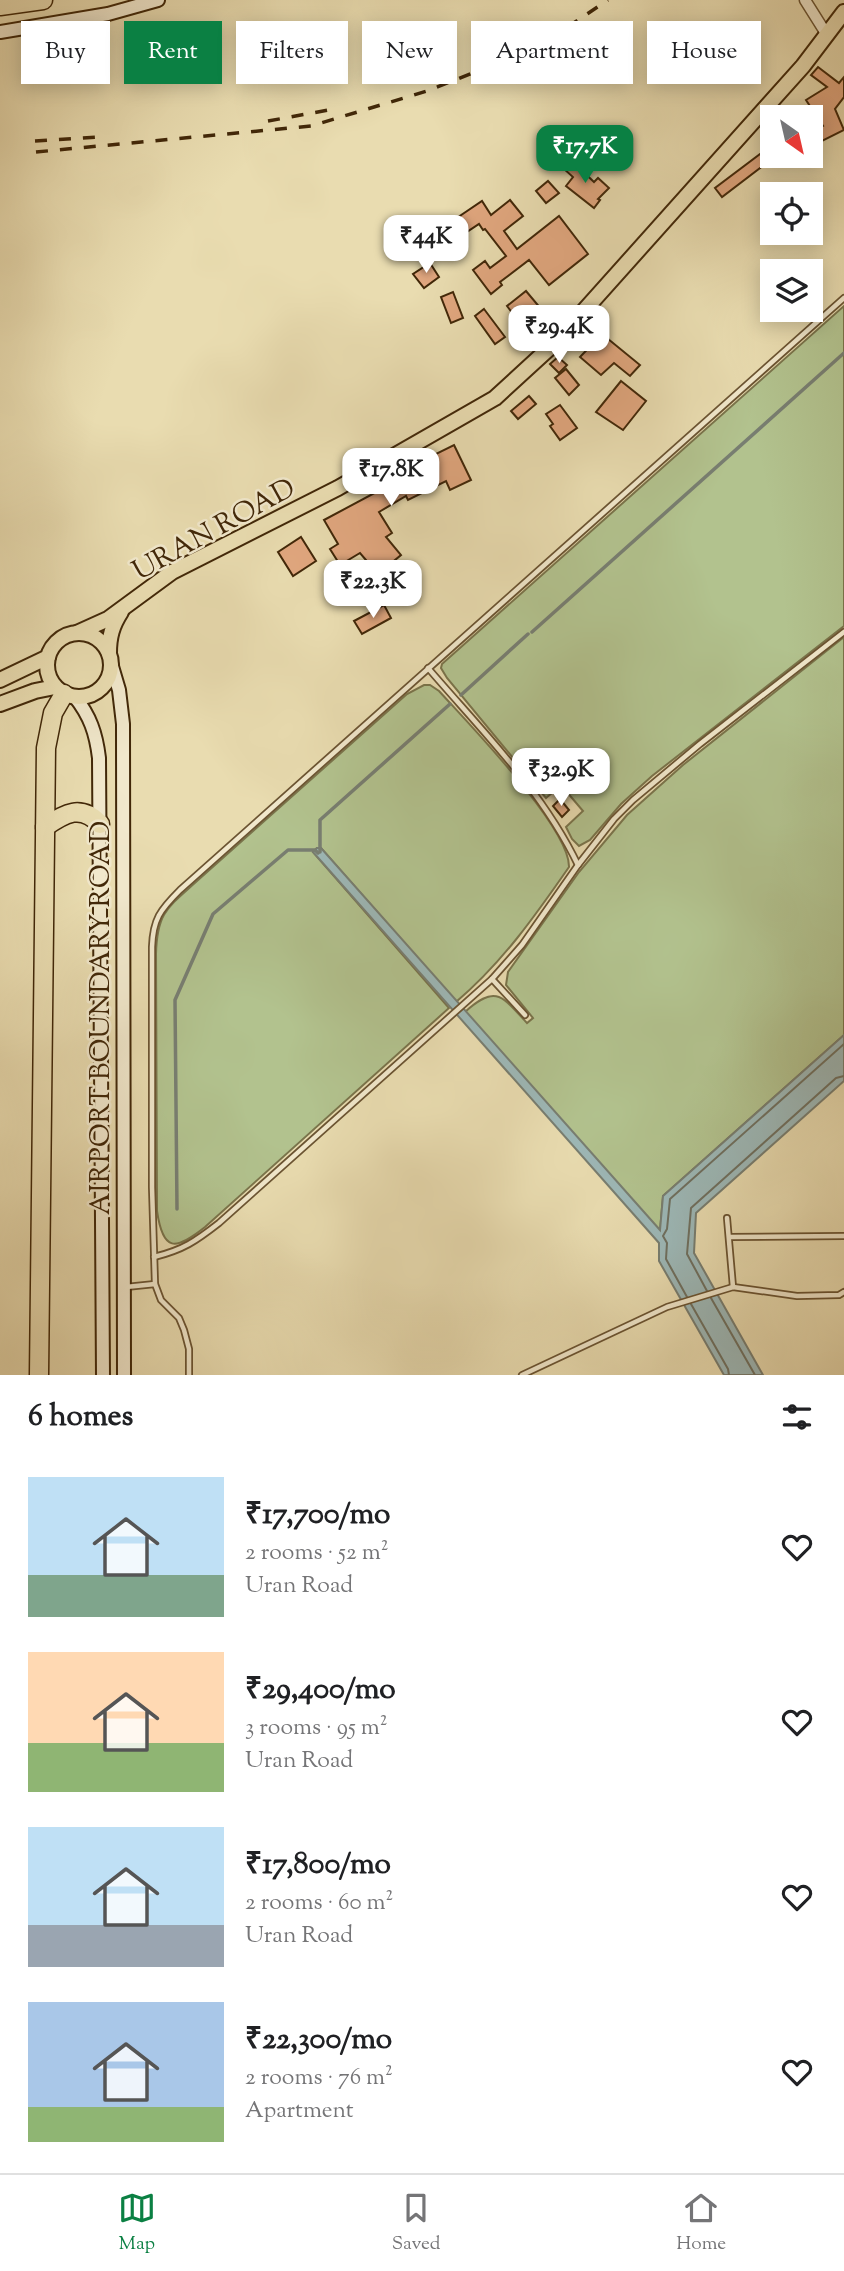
<!DOCTYPE html>
<meta charset="utf-8">
<style>
:root{--surface:#fff;--page:#f6f6f6;--text:#202124;--muted:#757577;--line:#e0e0e0;--accent:#0b8043}
body{margin:0;font-family:"Sorts Mill Goudy",serif;background:var(--page);color:var(--text);height:100vh;display:flex;flex-direction:column;font-size:26px;white-space:nowrap}
*{box-sizing:border-box;margin:0}
p{font-size:23px;color:var(--muted)}
.icon{flex:none;width:38px;height:38px;fill:none;stroke:currentColor;stroke-width:2;stroke-linecap:round;stroke-linejoin:round}
.map{position:relative;height:1375px;overflow:hidden}
.sheet{display:flex;flex-direction:column;background:var(--surface);flex:1}
.sheet>*{flex:none}
.guide{position:absolute;left:21px;top:21px;width:803px;height:63px;display:flex;gap:14px}
.needle{width:46px;rotate:146deg}
.controls{position:absolute;left:760px;top:105px;display:grid;gap:14px}
.controls a{display:grid;place-items:center;width:63px;height:63px;border-radius:0px;background:var(--surface);box-shadow:0 4px 18px #0003;font-size:35px}
.price{position:absolute;translate:-50% -60px;padding:0 16px;border-radius:14px;background:#fff;color:#222;font-size:23px;line-height:46px;filter:drop-shadow(0 2px 4px #0008)}
.price::after{content:'';position:absolute;left:50%;top:42px;width:21px;height:16px;margin-left:-10px;background:inherit;clip-path:polygon(0 0,100% 0,50% 100%)}
.price.selected{background:var(--accent);color:#fff}
ul{padding:0;list-style:none}
li{display:flex;align-items:center;gap:21px;height:175px;padding:0 28px}
li span{display:grid;place-items:center;flex:none;width:196px;height:140px;border-radius:0px;color:#555}
li>.icon{margin-inline-start:auto}
span .icon{width:84px;height:84px;fill:#fffc;stroke-width:1}
li b{font-size:30px}
h2{display:flex;justify-content:space-between;align-items:center;height:84px;padding:0 28px;font-size:30px}
.tag{padding:0 24px;border-radius:0px;background:var(--surface);box-shadow:0 4px 18px #0003;font-size:24px;line-height:63px}
.tag.selected{background:var(--accent);color:#fff}
.tab-bar{display:flex;justify-content:space-around;align-items:center;height:98px;border-top:2px solid var(--line);background:var(--surface);font-size:19px;color:var(--muted)}
.tab-bar a{display:grid;justify-items:center;gap:4px}
.tab-bar .selected{color:var(--accent)}
.map>svg:first-child{display:block}
.green{fill:#b2c28e;stroke:#7a744b;stroke-width:2}
.water{fill:#9db8b7;stroke:#787e71;stroke-width:2}
.lines{fill:none;stroke-linecap:round;stroke-linejoin:round}
.shore{stroke:#6f7060;stroke-width:2}
.stream{stroke:#787e71;stroke-width:3.5}
.building{fill:#e1a77f;stroke:#412708;stroke-width:2}
.lane-casing{stroke:#6b5432;stroke-width:8}
.street-casing{stroke:#6b5432;stroke-width:13}
.secondary-casing{stroke:#412708;stroke-width:16}
.primary-casing{stroke:#412708;stroke-width:18}
.highway-casing{stroke:#412708;stroke-width:21}
.lane{stroke:#f1e8cc;stroke-width:4.5}
.street{stroke:#f1e8cc;stroke-width:10}
.secondary{stroke:#f1e8cc;stroke-width:12}
.primary{stroke:#e9dcb0;stroke-width:14}
.highway{stroke:#e9dcb0;stroke-width:18}
.rail{stroke:#412708;stroke-width:3.5;stroke-dasharray:12 12;stroke-linecap:butt}
.labels{text-anchor:middle;stroke-width:5;stroke-linejoin:round;paint-order:stroke}
.street-label{font-size:28px;fill:#412708;stroke:#f1e8cc}
</style>
<div class="map">
<svg width="844" height="1375" viewBox="0 0 844 1375">
<rect width="100%" height="100%" fill="#e9dcb0"/>
<filter id="stains"><feTurbulence type="fractalNoise" baseFrequency=".00286" numOctaves="4"/><feColorMatrix values="0 0 0 0 .2 0 0 0 0 .09 0 0 0 0 .02 0 0 0 .5 -.17"/></filter>
<radialGradient id="worn" r=".72"><stop offset=".6" stop-color="#630" stop-opacity="0"/><stop offset="1" stop-color="#630" stop-opacity=".3"/></radialGradient>
<g class="green">
<polygon points="844,306 844,626 652,776 621,804 590,840 579,846 572,839 566,827 583,811 561,785 546,798 447,678 441,668 442,664"/>
<path d="M844 637V1035L663 1196 660 1231 465 1012C496 984 502 996 527 1023L533 1018 506 985 508 972 579 872 627 815 683 765Z"/>
<path d="M424 685H430L439 691C468 723 570 828 569 867 535 916 502 963 456 1002L321 848H317L313 852 449 1008 205 1227C175 1251 163 1252 157 1211L156 954C157 913 167 908 197 881L407 694Z"/>
</g>
<polygon class="water" points="317,848 321,848 660,1230 663,1196 844,1035 844,1081 696,1213 694,1253 763,1375 724,1375 659,1261 659,1243 313,852"/>
<g class="lines">
<g class="shore">
<polyline points="707,1291 687,1254 691,1208 836,1078 844,1076"/>
<polyline points="687,1297 666,1259 667,1243 663,1236 667,1229 670,1199 844,1044"/>
<polyline points="711,1298 755,1375"/>
<polyline points="691,1304 728,1369 729,1375"/>
</g>
<g class="stream">
<polyline points="532,632 844,353"/>
<polyline points="461,695 528,634"/>
<polyline points="320,852 320,820 450,704"/>
<polyline points="177,1209 175,1000 213,914 288,850 315,850 318,853"/>
</g>
</g>
<g class="building">
<polygon points="818,67 839,83 844,77 844,97 835,109 844,130 810,147 810,133 823,126 806,100 827,87 811,75"/>
<polygon points="772,145 772,155 766,159 768,162 722,197 715,188"/>
<polygon points="571,160 594,182 598,178 609,188 598,199 600,200 594,208 566,186 573,177 563,168"/>
<polygon points="548,181 559,193 546,203 536,191"/>
<polygon points="510,200 523,216 504,231 517,249 559,216 588,254 549,285 529,260 500,282 502,285 491,294 473,270 485,261 490,268 506,256 485,229 483,230 479,224 455,240 457,242 442,253 428,232 442,222 445,226 482,201 491,215"/>
<polygon points="416,218 423,230 407,239 400,227"/>
<polygon points="430,263 439,277 424,288 413,274"/>
<polygon points="526,291 547,316 527,332 507,306"/>
<polygon points="453,292 463,318 451,323 441,297"/>
<polygon points="484,309 505,337 495,344 475,316"/>
<polygon points="602,334 640,365 630,376 614,363 601,375 580,357"/>
<polygon points="558,357 567,365 559,373 550,364"/>
<polygon points="566,369 579,385 569,395 555,378"/>
<polygon points="621,381 646,401 623,430 596,412"/>
<polygon points="529,396 536,404 518,419 511,411"/>
<polygon points="560,405 577,428 560,440 550,426 553,424 546,414"/>
<polygon points="454,445 471,480 450,490 446,481 408,500 406,496 379,512 392,533 386,537 401,555 378,574 360,553 340,565 330,549 338,544 324,520 397,481 391,471 401,465 403,467 426,454 428,458"/>
<polygon points="301,537 316,561 293,576 278,552"/>
<polygon points="384,605 391,618 362,634 354,621"/>
<polygon points="560,799 569,810 562,817 553,806"/>
</g>
<g class="lines">
<g class="lane-casing">
<g id="lane">
<path d="M428 668C482 731 542 790 578 865"/>
<polyline points="492,979 525,1015"/>
<polyline points="727,1218 733,1287"/>
<polyline points="730,1237 844,1236"/>
<path d="M154 1257C183 1250 196 1241 219 1223L492 979 522 945 578 865 614 819 633 800 700 744 844 632"/>
<polyline points="126,1287 155,1284"/>
<path d="M189 1375V1349L184 1330 179 1318 161 1300 155 1284 152 1187V947C153 919 160 910 180 890L844 298"/>
<polyline points="522,1375 667,1307 733,1287 797,1296 839,1295 844,1292"/>
</g>
</g>
<g class="street-casing">
<polyline id="street" points="805,0 827,35"/>
</g>
<g class="secondary-casing">
<g id="secondary">
<polyline points="0,32 108,14 158,0"/>
<polyline points="111,663 119,690 123,724 124,1375"/>
<path d="M75 697C90 716 96 733 99 758L103 1375"/>
</g>
</g>
<g class="primary-casing">
<g id="primary">
<polyline points="77,633 108,619 172,572 338,488 495,398 556,342 803,66 844,12"/>
<circle cx="79" cy="665" r="32"/>
<path d="M109 653C109 637 112 626 121 612"/>
<polyline points="0,680 48,657"/>
<polyline points="0,704 35,691 55,687"/>
</g>
</g>
<g class="highway-casing">
<g id="highway">
<polyline points="0,6 43,0"/>
<path d="M45 827C65 813 81 804 100 824"/>
<polyline points="39,1375 46,748 53,713 64,694"/>
</g>
</g>
<use href="#lane" class="lane"/>
<use href="#street" class="street"/>
<use href="#secondary" class="secondary"/>
<use href="#primary" class="primary"/>
<use href="#highway" class="highway"/>
<g class="rail">
<polyline points="268,121 334,109"/>
<polyline points="35,141 98,137"/>
<polyline points="36,152 311,126 427,91 498,63 566,28 608,0"/>
</g>
</g>
<g class="labels">
<g class="street-label">
<text transform="translate(213 528) rotate(-29)" y="10">URAN ROAD</text>
<text transform="translate(99 1018) rotate(-90)" y="10">AIRPORT BOUNDARY ROAD</text>
</g>
</g>
<rect width="100%" height="100%" filter="url(#stains)"/>
<rect width="100%" height="100%" fill="url(#worn)"/>
</svg>
<div class="controls">
<a><svg class="needle" viewBox="-14 -14 28 28"><path d="M0-13l5 13h-10z" fill="#e53935"/><path d="M0 13l5-13h-10z" fill="#757577"/></svg></a>
<a><svg class="icon" aria-label="locate" viewBox="0 0 24 24"><circle cx="12" cy="12" r="6"/><path d="M12 2v4M12 18v4M2 12h4M18 12h4"/></svg></a>
<a><svg class="icon" aria-label="layers" viewBox="0 0 24 24"><path d="M12 4l9 5-9 5-9-5zM3 14l9 5 9-5"/></svg></a>
</div>
<b class="price selected" style="left:585px;top:185px">₹17.7K</b>
<b class="price" style="left:426px;top:275px">₹44K</b>
<b class="price" style="left:559px;top:365px">₹29.4K</b>
<b class="price" style="left:391px;top:508px">₹17.8K</b>
<b class="price" style="left:373px;top:620px">₹22.3K</b>
<b class="price" style="left:561px;top:808px">₹32.9K</b>
<div class="guide">
<a class="tag">Buy</a>
<a class="tag selected">Rent</a>
<a class="tag">Filters</a>
<a class="tag">New</a>
<a class="tag">Apartment</a>
<a class="tag">House</a>
</div>
</div>
<section class="sheet">
<h2>6 homes<svg class="icon" aria-label="filters" viewBox="0 0 24 24"><path d="M4 7h16M4 17h16"/><circle cx="9" cy="7" r="2"/><circle cx="15" cy="17" r="2"/></svg></h2>
<ul>
<li><span style="background:linear-gradient(#bfe0f5 70%,#7fa58c 0)"><svg class="icon" aria-label="home" viewBox="0 0 24 24"><path d="M3 11l9-7 9 7M6 9v11h12V9"/></svg></span><div><b>₹17,700/mo</b><p>2 rooms · 52 m²</p><p>Uran Road</p></div><svg class="icon" aria-label="heart" viewBox="0 0 24 24"><path d="M12 20l-8-8c-3-5 5-10 8-4 3-6 11-1 8 4z"/></svg></li>
<li><span style="background:linear-gradient(#ffd9b3 65%,#8fb573 0)"><svg class="icon" aria-label="home" viewBox="0 0 24 24"><path d="M3 11l9-7 9 7M6 9v11h12V9"/></svg></span><div><b>₹29,400/mo</b><p>3 rooms · 95 m²</p><p>Uran Road</p></div><svg class="icon" aria-label="heart" viewBox="0 0 24 24"><path d="M12 20l-8-8c-3-5 5-10 8-4 3-6 11-1 8 4z"/></svg></li>
<li><span style="background:linear-gradient(#bfe0f5 70%,#9aa5b1 0)"><svg class="icon" aria-label="home" viewBox="0 0 24 24"><path d="M3 11l9-7 9 7M6 9v11h12V9"/></svg></span><div><b>₹17,800/mo</b><p>2 rooms · 60 m²</p><p>Uran Road</p></div><svg class="icon" aria-label="heart" viewBox="0 0 24 24"><path d="M12 20l-8-8c-3-5 5-10 8-4 3-6 11-1 8 4z"/></svg></li>
<li><span style="background:linear-gradient(#a9c7e8 75%,#8fb573 0)"><svg class="icon" aria-label="home" viewBox="0 0 24 24"><path d="M3 11l9-7 9 7M6 9v11h12V9"/></svg></span><div><b>₹22,300/mo</b><p>2 rooms · 76 m²</p><p>Apartment</p></div><svg class="icon" aria-label="heart" viewBox="0 0 24 24"><path d="M12 20l-8-8c-3-5 5-10 8-4 3-6 11-1 8 4z"/></svg></li>
</ul>
</section>
<nav class="tab-bar">
<a class="selected"><svg class="icon" aria-label="map" viewBox="0 0 24 24"><path d="M3 6l6-2 6 2 6-2v14l-6 2-6-2-6 2zM9 4v14M15 6v14"/></svg>Map</a>
<a><svg class="icon" aria-label="saved" viewBox="0 0 24 24"><path d="M7 4h10v16l-5-4-5 4z"/></svg>Saved</a>
<a><svg class="icon" aria-label="home" viewBox="0 0 24 24"><path d="M3 11l9-7 9 7M6 9v11h12V9"/></svg>Home</a>
</nav>
